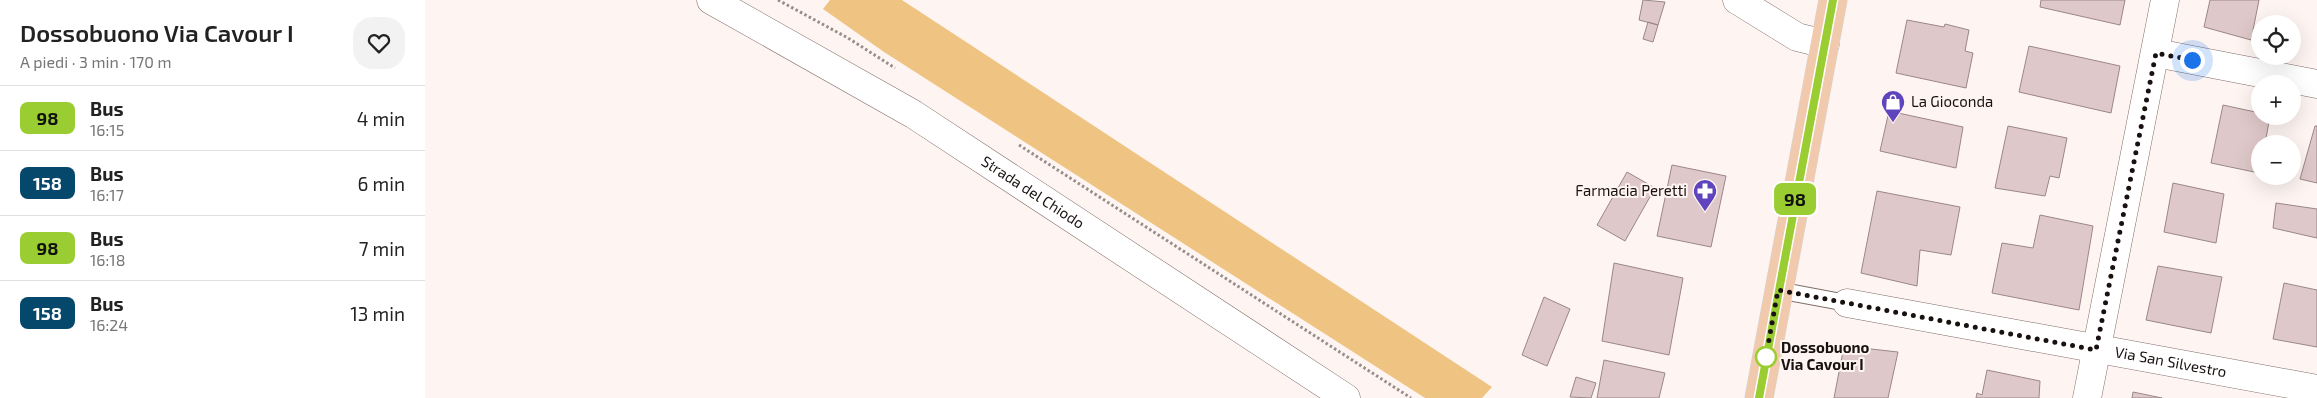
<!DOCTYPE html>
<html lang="it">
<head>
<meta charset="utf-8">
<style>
	body { margin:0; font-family:"Exo 2",sans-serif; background:#f2f2f2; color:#222; height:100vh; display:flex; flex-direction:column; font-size:19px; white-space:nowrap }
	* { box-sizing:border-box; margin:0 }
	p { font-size:16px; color:#767676 }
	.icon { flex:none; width:28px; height:28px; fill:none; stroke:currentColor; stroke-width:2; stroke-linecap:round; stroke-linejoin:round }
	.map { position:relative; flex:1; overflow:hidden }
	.details { display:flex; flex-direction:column; background:#fff; width:425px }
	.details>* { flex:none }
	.badge { padding:0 10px; border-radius:8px; font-size:18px; line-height:32px }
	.buttons { position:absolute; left:1826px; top:15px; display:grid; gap:10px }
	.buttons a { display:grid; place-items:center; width:50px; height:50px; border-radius:50%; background:#fff; box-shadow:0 5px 20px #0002; font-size:25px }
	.you { position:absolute; width:25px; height:25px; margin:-12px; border:4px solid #fff; border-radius:50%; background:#1a73e8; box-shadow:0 0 0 8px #1a73e833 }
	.map>.badge { position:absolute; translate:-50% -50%; box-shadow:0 0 0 2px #fff }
	.round { display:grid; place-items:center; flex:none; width:52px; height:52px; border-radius:20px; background:#f2f2f2 }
	.headline { display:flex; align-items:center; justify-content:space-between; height:85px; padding:0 20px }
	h1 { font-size:24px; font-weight:600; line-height:38px }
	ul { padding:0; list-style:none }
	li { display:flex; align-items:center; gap:15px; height:65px; padding:0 20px; border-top:1px solid #e0e0e0 }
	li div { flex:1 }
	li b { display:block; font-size:19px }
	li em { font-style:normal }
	li .badge { min-width:55px; font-weight:700; text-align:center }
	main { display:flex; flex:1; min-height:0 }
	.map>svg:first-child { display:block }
	.green { fill:#efc483 }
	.building { fill:#dfc8ca; stroke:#9b8687 }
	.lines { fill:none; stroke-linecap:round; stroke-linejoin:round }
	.service-casing { stroke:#806d68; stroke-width:18 }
	.minor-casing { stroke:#806d68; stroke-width:29 }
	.primary-casing { stroke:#d6d4d4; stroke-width:29 }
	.path { stroke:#968e8b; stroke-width:3; stroke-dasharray:2.5 2.5; stroke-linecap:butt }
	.service { stroke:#fff; stroke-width:16 }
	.minor { stroke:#fff; stroke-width:28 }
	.primary { stroke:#f1caae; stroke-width:28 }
	.line-casing { stroke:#fff; stroke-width:11 }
	.line { stroke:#9acd32; stroke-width:8 }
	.walk { stroke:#19110f; stroke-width:5; stroke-dasharray:0 9 }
	.stop-dot { fill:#fff; stroke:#9acd32; stroke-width:2.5 }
	.labels { text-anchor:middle; stroke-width:4; stroke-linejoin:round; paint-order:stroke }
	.poi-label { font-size:15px; fill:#19110f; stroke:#fef5f2; text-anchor:start }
	.street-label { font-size:15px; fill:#19110f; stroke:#fef5f2 }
	.stop-label { font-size:15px; font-weight:bold; fill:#19110f; stroke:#fef5f2; text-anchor:start }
</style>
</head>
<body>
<main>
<section class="details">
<div class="headline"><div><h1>Dossobuono Via Cavour I</h1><p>A piedi · 3 min · 170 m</p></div><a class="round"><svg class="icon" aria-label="heart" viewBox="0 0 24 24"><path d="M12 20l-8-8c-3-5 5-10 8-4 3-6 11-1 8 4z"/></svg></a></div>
<ul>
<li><span class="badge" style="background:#9acd32;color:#111">98</span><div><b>Bus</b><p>16:15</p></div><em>4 min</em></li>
<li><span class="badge" style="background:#06486b;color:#fff">158</span><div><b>Bus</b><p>16:17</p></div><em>6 min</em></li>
<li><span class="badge" style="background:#9acd32;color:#111">98</span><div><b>Bus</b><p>16:18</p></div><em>7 min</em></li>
<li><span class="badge" style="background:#06486b;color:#fff">158</span><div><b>Bus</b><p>16:24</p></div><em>13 min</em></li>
</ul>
</section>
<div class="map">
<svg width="1892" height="398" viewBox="0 0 1892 398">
	<rect width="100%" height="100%" fill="#fef5f2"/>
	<path class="green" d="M405,0H477L1067,387L1057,398H1000L459,52L398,9Z"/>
	<path class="building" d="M1218,0L1240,2L1233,25L1214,20Z
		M1616,0H1700L1695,25L1615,7Z
		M1785,0H1834L1826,40L1779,27Z
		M1482,20L1519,27L1520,24L1544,30L1540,51L1548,53L1541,88L1471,73Z
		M1223,22L1233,25L1228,42L1218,39Z
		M1604,46L1695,66L1686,113L1594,92Z
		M1798,105L1835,113V116H1845L1840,144H1835L1834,173L1786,163Z
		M1464,111L1538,127L1531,168L1455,151Z
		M1583,126L1642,138L1634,178L1625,176L1620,196L1570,188Z
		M1890,126H1892V183L1875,179Z
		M1247,165L1301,176L1286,247L1232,236Z
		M1202,172L1230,188L1200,241L1172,225Z
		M1748,183L1799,194L1791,243L1739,232Z
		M1452,191L1535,207L1526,255L1495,250L1492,286L1436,273Z
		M1851,203L1892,209V238L1848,228Z
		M1615,215L1668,226L1654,310L1567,293L1577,243L1608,248Z
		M1189,263L1258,278L1244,355L1177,341Z
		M1733,266L1797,277L1786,333L1721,320Z
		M1859,283L1892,290V347L1848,339Z
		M1119,297L1145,309L1122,366L1097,355Z
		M1419,346L1473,352L1463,398H1409Z
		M1179,360L1240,373L1234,398H1172Z
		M1562,370L1615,381L1614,398H1551L1552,393L1557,395Z
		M1151,377L1171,383L1166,398L1145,397Z
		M1708,392L1737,398H1707Z"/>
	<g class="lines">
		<g class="service-casing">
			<path id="service" d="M1353,290L1422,303"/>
		</g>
		<g class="minor-casing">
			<g id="minor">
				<path id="s1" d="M286,0L488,114L921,398"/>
				<path d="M1312,0L1372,37L1400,44"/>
				<path d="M1731,53L1892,84"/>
				<path id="s2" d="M1422,303L1892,389"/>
				<path d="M1662,398L1740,0"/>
			</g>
		</g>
		<g class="primary-casing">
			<path id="primary" d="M1334,398L1408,0"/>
		</g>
		<path class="path" d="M353,0L423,38L470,68
			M594,145L986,398"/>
		<use href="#service" class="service"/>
		<use href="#minor" class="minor"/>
		<use href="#primary" class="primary"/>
	</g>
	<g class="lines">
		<g class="line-casing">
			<path id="line" d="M1334,398L1408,0"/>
		</g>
		<use href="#line" class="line"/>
		<path class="walk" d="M1341,357L1340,362L1353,290L1671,350L1731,53L1767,60"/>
	</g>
	<defs>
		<g id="shop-pin" transform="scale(1.25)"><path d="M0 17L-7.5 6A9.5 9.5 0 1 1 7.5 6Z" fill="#6044bd" stroke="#fef5f2"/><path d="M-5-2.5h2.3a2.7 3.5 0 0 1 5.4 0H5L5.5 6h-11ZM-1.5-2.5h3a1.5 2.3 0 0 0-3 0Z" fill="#fff"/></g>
		<g id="pharmacy-pin" transform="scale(1.25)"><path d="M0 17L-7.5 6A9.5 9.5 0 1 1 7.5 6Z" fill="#6044bd" stroke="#fef5f2"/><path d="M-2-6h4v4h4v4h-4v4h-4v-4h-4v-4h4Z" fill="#fff"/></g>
	</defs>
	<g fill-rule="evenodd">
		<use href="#shop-pin" x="1468" y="102"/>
		<use href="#pharmacy-pin" x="1280" y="191"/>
	</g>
	<circle class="stop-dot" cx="1341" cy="357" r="10"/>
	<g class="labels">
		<g class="poi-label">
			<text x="1486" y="107">La Gioconda</text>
			<text x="1262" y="196" text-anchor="end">Farmacia Peretti</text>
		</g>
		<g class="street-label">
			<text dy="5" stroke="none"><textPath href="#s1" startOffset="375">Strada del Chiodo</textPath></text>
			<text dy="5" stroke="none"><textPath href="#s2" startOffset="329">Via San Silvestro</textPath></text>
		</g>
		<g class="stop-label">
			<text x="1356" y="353">Dossobuono<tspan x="1356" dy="17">Via Cavour I</tspan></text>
		</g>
	</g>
</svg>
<div class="buttons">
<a><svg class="icon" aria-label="locate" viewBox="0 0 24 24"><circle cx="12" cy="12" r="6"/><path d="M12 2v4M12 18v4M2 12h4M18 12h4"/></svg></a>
<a>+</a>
<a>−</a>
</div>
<div class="you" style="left:1767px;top:60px"></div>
<b class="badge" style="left:1370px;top:199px;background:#9acd32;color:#111">98</b>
</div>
</main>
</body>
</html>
